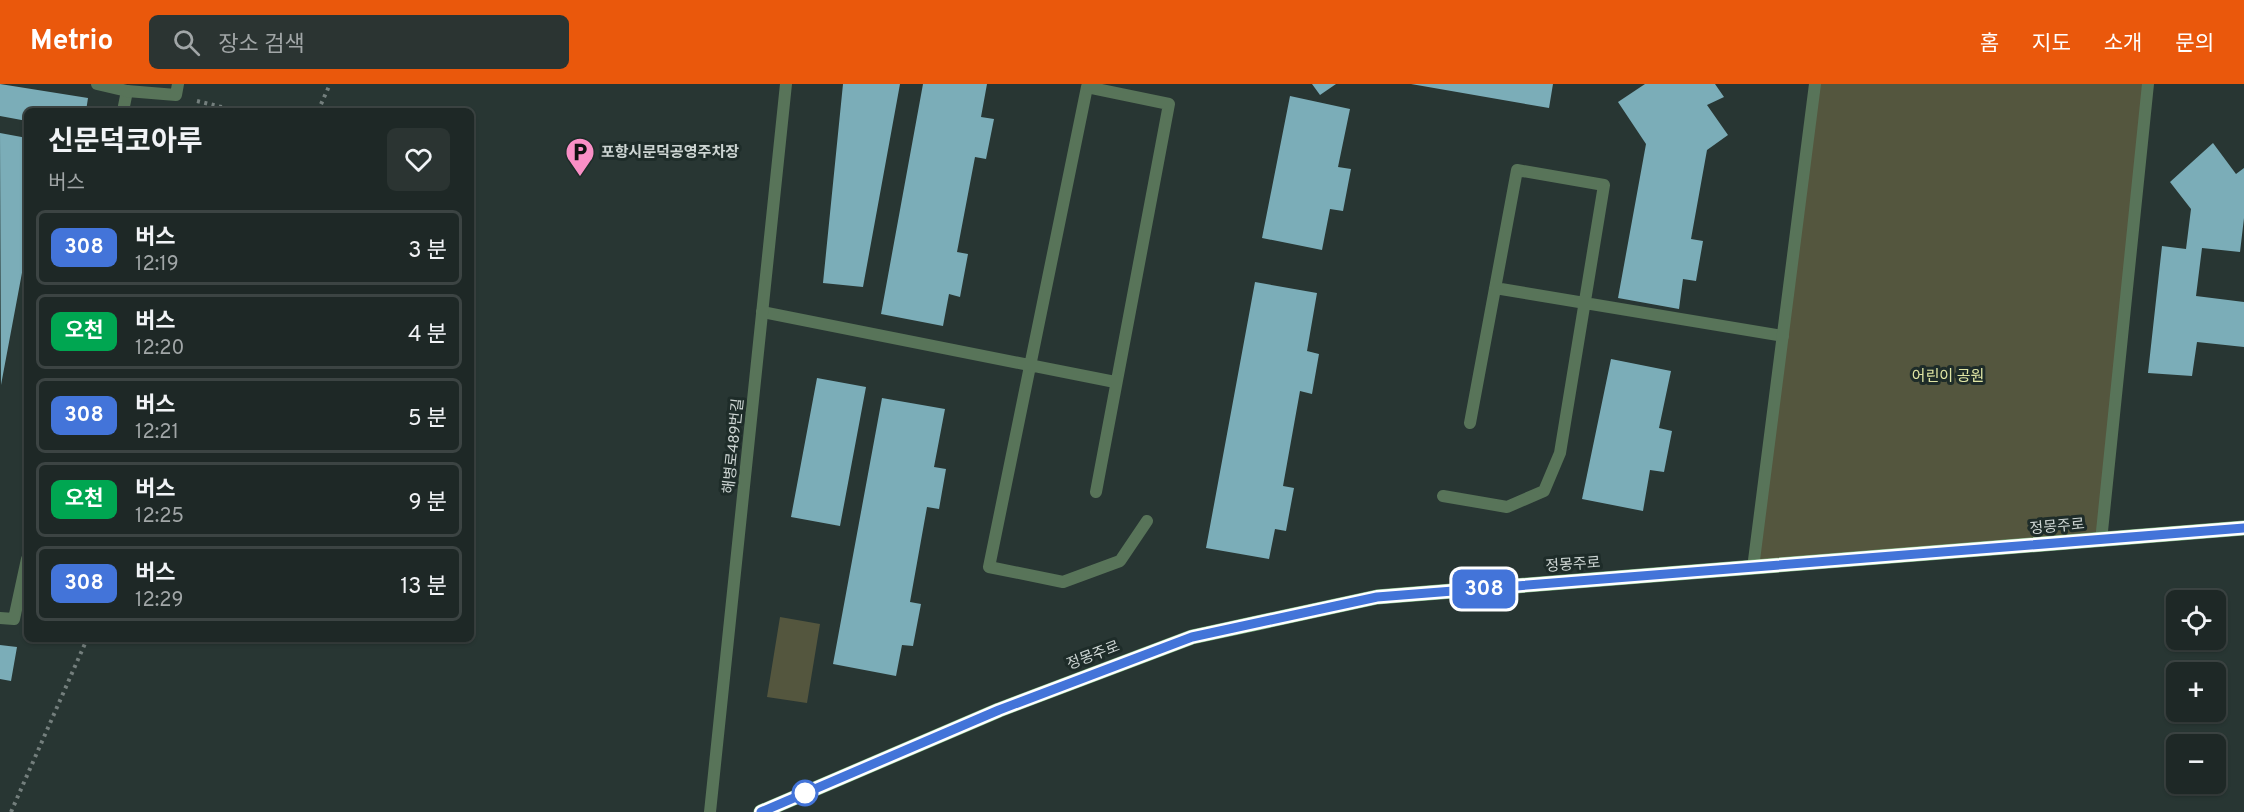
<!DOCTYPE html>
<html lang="ko">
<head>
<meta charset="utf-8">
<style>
	body { margin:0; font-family:Overpass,"Noto Sans KR",sans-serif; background:#2b3432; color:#f1f3f6; height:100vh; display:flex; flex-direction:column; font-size:22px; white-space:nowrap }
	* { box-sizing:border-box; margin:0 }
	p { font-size:20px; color:#a1a6a7 }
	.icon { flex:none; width:33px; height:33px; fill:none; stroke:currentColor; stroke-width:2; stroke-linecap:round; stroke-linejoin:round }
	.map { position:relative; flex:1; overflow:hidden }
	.details { position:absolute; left:24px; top:24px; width:450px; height:534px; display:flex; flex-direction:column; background:#1e2826; border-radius:9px; box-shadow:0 2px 4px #0004,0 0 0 2px #3c4443 }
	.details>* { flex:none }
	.badge { padding:0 12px; border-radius:9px; font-size:21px; line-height:39px }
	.tools { position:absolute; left:2166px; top:506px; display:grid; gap:12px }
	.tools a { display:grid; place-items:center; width:60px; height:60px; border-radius:9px; background:#1e2826; box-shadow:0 2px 4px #0004,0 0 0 2px #3c4443; font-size:30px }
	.map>.badge { position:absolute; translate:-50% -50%; box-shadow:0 0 0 3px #fff }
	.round { display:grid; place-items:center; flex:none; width:63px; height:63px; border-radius:9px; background:#2b3432 }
	.head { display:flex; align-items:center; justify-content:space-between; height:102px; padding:0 24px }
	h1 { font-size:28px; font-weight:700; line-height:45px }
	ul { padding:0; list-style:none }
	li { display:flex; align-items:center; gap:18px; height:75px; margin:0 12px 9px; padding:0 12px; border:3px solid #3c4443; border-radius:9px }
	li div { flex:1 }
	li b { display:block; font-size:22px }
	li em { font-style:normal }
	li .badge { min-width:66px; font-weight:700; text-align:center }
	header { display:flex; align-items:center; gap:36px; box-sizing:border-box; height:84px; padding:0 30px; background:#ea580c; color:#fff }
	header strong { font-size:28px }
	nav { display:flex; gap:33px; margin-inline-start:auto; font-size:21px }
	.search { width:420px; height:54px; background:#2b3432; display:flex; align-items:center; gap:15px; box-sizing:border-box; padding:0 21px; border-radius:9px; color:#a1a6a7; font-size:22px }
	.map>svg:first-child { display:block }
	.green { fill:#54563e }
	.building { fill:#7badb8 }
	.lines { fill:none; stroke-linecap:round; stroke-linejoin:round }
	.path { stroke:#747f7d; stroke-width:4; stroke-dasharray:3 4.5; stroke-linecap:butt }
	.service { stroke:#587459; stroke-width:12 }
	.minor { stroke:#587459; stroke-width:12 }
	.primary { stroke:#7ab37d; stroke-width:15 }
	.line-casing { stroke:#fff; stroke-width:14 }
	.line { stroke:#4374d9; stroke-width:9 }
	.stop-dot { fill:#fff; stroke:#4374d9; stroke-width:3 }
	.labels { text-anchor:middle; stroke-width:6; stroke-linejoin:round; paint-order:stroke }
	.poi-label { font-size:15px; font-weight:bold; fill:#cdd5d3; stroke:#1e2c29; text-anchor:start }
	.park-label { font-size:15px; fill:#e0e6a4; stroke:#1e2c29 }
	.street-label { font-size:15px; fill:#cdd5d3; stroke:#1e2c29 }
</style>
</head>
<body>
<header>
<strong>Metrio</strong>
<div class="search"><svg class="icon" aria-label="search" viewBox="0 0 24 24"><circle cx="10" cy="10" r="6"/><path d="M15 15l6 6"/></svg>장소 검색</div>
<nav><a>홈</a><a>지도</a><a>소개</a><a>문의</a></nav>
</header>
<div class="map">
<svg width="2244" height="728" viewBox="0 0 2244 728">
	<rect width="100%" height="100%" fill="#283633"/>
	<path class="green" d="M1815,0H2148L2101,457L1753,484Z
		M780,533L820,540L807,619L767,613Z"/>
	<path class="building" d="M0,0L88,14L86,27H27V37L0,32Z
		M843,0H900L863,203L823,199Z
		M923,0H987L981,33L994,35L986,75L975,73L957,168L968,170L960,213L949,210L943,242L881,230Z
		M1312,0H1336L1320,11Z
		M1411,0H1553L1549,24Z
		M1645,0H1715L1724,13L1707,21L1728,51L1707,66L1691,155L1703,157L1696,197L1683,195L1679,225L1618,214L1646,60L1618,18Z
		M1290,12L1350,25L1338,83L1351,85L1343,127L1330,125L1322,166L1262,154Z
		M0,49L27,54V162L1,301Z
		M2213,59L2236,90L2244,84V134L2240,168L2202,164L2196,212L2244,218V263L2197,258L2192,292L2148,289L2162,162L2186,165L2191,125L2170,98Z
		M1255,198L1317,209L1307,267L1319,270L1312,310L1300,307L1283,402L1294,404L1286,447L1275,445L1269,475L1206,464Z
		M1611,275L1671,287L1659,344L1672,347L1664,388L1650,386L1643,427L1582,415Z
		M817,294L866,303L840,442L791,433Z
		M882,314L945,325L934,383L946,385L939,425L927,423L910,518L921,520L913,562L902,561L896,592L833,580Z
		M0,561L17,563L11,597L0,595Z"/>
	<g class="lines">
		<path class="path" d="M197,17L238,27
			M318,27L330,0
			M11,728L87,555"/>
		<path class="service" d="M123,27L127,7
			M1495,204L1783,252
			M762,228L1115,298
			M1096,408L1169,20L1087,3L989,483L1063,498L1120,477L1147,437
			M1443,412L1507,423L1544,407L1560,369L1604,101L1517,86L1470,339
			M0,534L14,535L27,475"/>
		<path class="minor" d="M97,0L127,7L176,11L178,0
			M2101,457L2148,0
			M1753,484L1815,0
			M710,728L786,0"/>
		<path class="primary" d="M761,728L999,626L1192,553L1377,513L2244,444"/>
	</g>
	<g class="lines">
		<g class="line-casing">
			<path id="line" d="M761,728L999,626L1192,553L1377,513L2244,444"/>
		</g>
		<use href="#line" class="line"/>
	</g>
	<defs>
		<g id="parking-pin" transform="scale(1.5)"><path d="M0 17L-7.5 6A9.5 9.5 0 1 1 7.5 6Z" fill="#fa8fc6" stroke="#1e2c29"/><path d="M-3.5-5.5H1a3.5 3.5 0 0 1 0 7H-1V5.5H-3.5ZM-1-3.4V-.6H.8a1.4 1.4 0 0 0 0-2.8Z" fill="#111"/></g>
	</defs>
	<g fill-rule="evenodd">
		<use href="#parking-pin" x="580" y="68"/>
	</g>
	<circle class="stop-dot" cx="805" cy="709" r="12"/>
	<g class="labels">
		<g class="poi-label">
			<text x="601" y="73">포항시문덕공영주차장</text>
		</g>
		<g class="park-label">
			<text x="1948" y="297">어린이 공원</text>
		</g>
		<g class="street-label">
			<text transform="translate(733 362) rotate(-84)" y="5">해병로489번길</text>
			<text transform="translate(2057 442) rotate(-5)" y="5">정몽주로</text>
			<text transform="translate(1573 480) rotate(-4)" y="5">정몽주로</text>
			<text transform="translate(1093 571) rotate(-21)" y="5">정몽주로</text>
		</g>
	</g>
</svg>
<div class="tools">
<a><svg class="icon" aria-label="locate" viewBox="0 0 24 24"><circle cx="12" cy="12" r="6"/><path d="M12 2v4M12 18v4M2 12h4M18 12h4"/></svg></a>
<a>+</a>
<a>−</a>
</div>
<b class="badge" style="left:1484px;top:505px;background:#4374d9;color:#fff">308</b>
<section class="details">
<div class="head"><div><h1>신문덕코아루</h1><p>버스</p></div><a class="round"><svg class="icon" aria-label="heart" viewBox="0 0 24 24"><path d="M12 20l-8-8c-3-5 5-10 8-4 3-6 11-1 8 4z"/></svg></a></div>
<ul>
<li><span class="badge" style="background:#4374d9;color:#fff">308</span><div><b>버스</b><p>12:19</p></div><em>3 분</em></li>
<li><span class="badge" style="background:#00a651;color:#fff">오천</span><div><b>버스</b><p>12:20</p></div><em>4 분</em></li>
<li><span class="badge" style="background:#4374d9;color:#fff">308</span><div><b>버스</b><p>12:21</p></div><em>5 분</em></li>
<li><span class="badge" style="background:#00a651;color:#fff">오천</span><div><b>버스</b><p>12:25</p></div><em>9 분</em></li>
<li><span class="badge" style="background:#4374d9;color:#fff">308</span><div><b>버스</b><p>12:29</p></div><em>13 분</em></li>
</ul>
</section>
</div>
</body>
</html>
